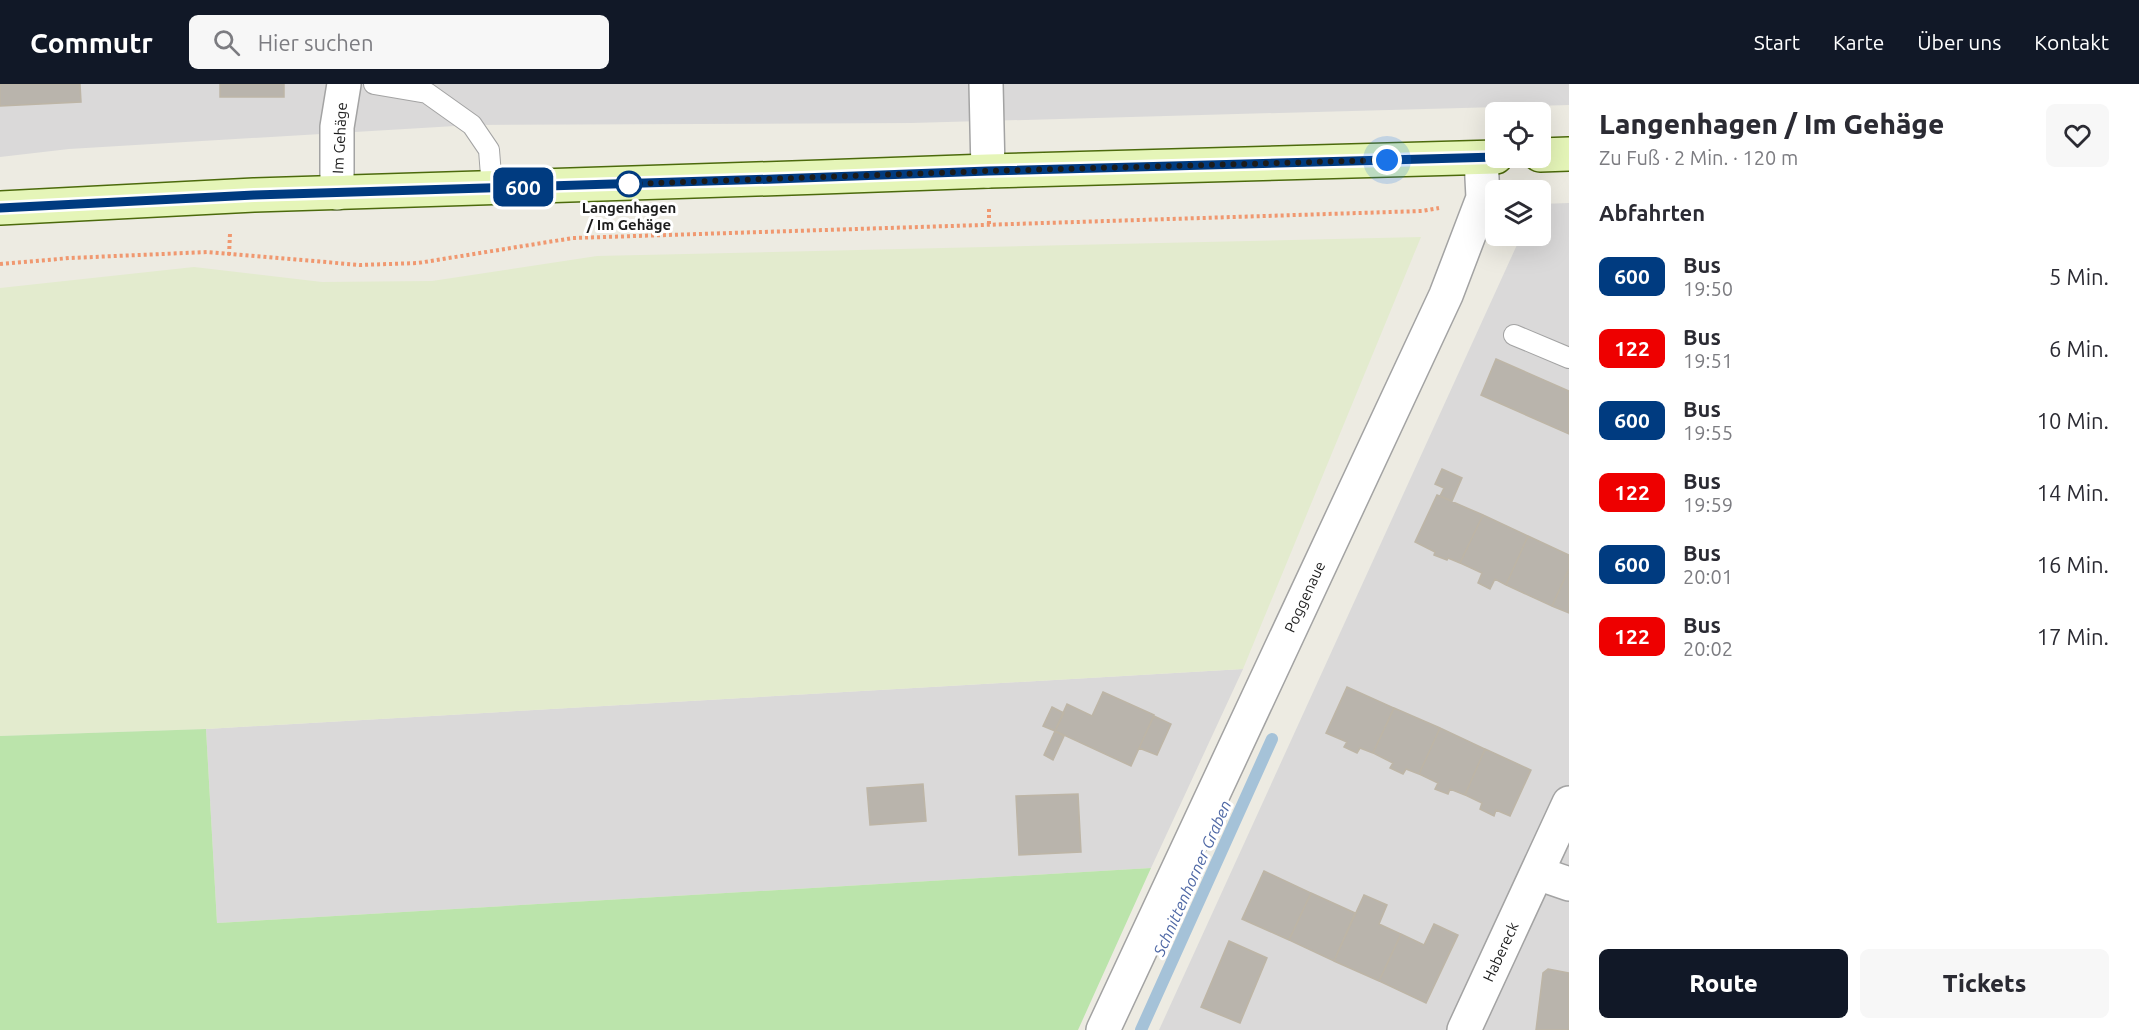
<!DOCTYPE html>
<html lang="de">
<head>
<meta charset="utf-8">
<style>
	body { margin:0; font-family:Ubuntu,sans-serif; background:#f7f7f7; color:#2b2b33; height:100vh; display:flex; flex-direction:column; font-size:22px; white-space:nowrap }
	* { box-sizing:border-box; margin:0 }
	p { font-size:20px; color:#7c7c81 }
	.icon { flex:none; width:33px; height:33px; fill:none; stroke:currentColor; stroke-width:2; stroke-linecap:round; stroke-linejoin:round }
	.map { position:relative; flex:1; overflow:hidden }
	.sheet { display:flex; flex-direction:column; background:#fff; width:570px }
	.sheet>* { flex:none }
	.badge { padding:0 12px; border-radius:9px; font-size:21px; line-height:39px }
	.tools { position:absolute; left:1485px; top:18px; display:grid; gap:12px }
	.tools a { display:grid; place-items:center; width:66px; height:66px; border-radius:9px; background:#fff; box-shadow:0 6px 24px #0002; font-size:30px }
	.you { position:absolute; width:30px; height:30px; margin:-15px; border:4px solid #fff; border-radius:50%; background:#1a73e8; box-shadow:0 0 0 9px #1a73e833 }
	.map>.badge { position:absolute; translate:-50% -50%; box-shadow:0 0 0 3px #fff }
	h2 { padding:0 30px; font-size:22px; line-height:54px }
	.round { display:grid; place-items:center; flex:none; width:63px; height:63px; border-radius:9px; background:#f7f7f7 }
	.summary { display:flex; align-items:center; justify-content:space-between; height:102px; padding:0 30px }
	h1 { font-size:28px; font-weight:800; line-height:45px }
	.cta { display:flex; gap:12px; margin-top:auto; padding:12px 30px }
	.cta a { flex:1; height:69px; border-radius:9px; background:#111827; color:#fff; font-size:24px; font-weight:800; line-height:69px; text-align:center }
	.cta a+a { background:#f7f7f7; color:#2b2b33 }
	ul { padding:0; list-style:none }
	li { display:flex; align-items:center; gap:18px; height:72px; padding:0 30px }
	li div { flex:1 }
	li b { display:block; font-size:22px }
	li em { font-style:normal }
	li .badge { min-width:66px; font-weight:700; text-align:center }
	header { display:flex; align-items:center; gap:36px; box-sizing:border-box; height:84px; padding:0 30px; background:#111827; color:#fff }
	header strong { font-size:28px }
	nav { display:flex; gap:33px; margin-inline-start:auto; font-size:21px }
	.search { width:420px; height:54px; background:#f7f7f7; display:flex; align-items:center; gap:15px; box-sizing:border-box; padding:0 21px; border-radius:9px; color:#7c7c81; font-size:22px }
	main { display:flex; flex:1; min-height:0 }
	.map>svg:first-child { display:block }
	.residential { fill:#dad9d9 }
	.farmland { fill:#e3ebce }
	.grass { fill:#bbe4ab }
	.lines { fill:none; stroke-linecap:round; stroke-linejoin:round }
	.stream { stroke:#a5c2d8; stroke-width:12 }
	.building { fill:#b9b4ac; stroke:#bdb5a6; stroke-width:1.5 }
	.lane-casing { stroke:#a3a3a3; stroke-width:22 }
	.street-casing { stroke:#a3a3a3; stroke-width:36 }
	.secondary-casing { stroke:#4c6a0c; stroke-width:36 }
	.path { stroke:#f09870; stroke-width:4; stroke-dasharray:3 3; stroke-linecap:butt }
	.lane { stroke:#fff; stroke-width:20 }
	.street { stroke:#fff; stroke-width:33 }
	.secondary { stroke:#e5f5b8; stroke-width:33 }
	.line-casing { stroke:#fff; stroke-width:14 }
	.line { stroke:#003b80; stroke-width:9 }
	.walk { stroke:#1c1c1c; stroke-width:6; stroke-dasharray:0 10.8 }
	.stop-dot { fill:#fff; stroke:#003b80; stroke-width:3 }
	.labels { text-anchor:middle; stroke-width:6; stroke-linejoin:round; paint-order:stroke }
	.street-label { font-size:15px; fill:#1c1c1c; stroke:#fff }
	.stop-label { font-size:15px; font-weight:bold; fill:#1c1c1c; stroke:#fff }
	.water-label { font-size:16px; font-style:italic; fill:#4f68a5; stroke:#fff }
</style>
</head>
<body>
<header>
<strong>Commutr</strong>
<div class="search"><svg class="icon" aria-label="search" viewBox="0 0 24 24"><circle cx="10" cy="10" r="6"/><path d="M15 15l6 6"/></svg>Hier suchen</div>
<nav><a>Start</a><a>Karte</a><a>Über uns</a><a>Kontakt</a></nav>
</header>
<main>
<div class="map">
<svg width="1569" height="946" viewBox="0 0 1569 946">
	<rect width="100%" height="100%" fill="#edebe2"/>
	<path class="residential" d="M0,0H1569V21L911,39L472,41L69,65L0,73Z
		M1569,119V946H1159L1521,152H1540L1541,120Z
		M1243,585L1151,784L217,839L206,645Z"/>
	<path class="farmland" d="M1421,153L1243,585L206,645L0,652V204L194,183L322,198L432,197L597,172Z"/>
	<path class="grass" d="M206,645L217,839L1151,784L1078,946H0V652Z"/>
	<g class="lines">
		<path class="stream" d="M1141,946L1272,655"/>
	</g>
	<path class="building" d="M0,0H80L81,18L0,22Z
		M220,0H284V13H220Z
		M1496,275L1569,307V350L1481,311Z
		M1442,385L1462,394L1452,417L1440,412L1444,404L1435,400Z
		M1437,411L1483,431L1460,479L1448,474L1447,476L1434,471L1435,468L1415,458Z
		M1483,431L1528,452L1506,501L1495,495L1490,505L1478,499L1482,489L1460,479Z
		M1528,452L1569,471V485L1552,522L1506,501Z
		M1569,485V529L1552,522Z
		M1347,603L1394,624L1373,669L1360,664L1357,669L1344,663L1347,658L1326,649Z
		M1103,608L1154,631L1131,682L1055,647L1067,620L1092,632Z
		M1052,623L1064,629L1055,647L1043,642Z
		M1394,624L1440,644L1419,690L1406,685L1403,690L1390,684L1393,679L1373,669Z
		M1154,632L1171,640L1157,671L1139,664Z
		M1440,644L1485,665L1465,711L1450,705L1448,710L1435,705L1438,699L1419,690Z
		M1055,647L1064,652L1053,676L1044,671Z
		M1485,665L1531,686L1510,732L1496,726L1494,732L1480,725L1482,719L1465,711Z
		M923,700L926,737L870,741L867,704Z
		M1078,710L1081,768L1019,771L1016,712Z
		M1264,787L1311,809L1289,856L1242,835Z
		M1311,809L1355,829L1334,877L1289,856Z
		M1364,811L1387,821L1379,840L1401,850L1379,897L1334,877Z
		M1434,840L1458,851L1426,919L1379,897L1401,850L1424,861Z
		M1229,857L1267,874L1240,939L1201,923Z
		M1548,885L1569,889V946H1536L1543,889Z"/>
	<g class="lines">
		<g class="lane-casing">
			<path id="lane" d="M374,0L427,9L472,41L489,66L492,104
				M1514,251L1569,274"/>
		</g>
		<g class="street-casing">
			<path id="street" d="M986,0L988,87
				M337,109V43L344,0
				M1537,789L1569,800
				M1103,946L1446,211L1483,114L1481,74
				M1464,946L1569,719"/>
		</g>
		<g class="secondary-casing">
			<path id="secondary" d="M1540,71L1569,70
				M0,124L254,111L822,93L988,87L1496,73"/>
		</g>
		<path class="path" d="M989,125V142
			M229,171L230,150
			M0,180L70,174L208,168L360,181L418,179L573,154L1422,127L1439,124"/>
		<use href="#lane" class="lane"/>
		<use href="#street" class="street"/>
		<use href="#secondary" class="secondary"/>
	</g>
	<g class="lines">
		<g class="line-casing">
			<path id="line" d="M0,124L254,111L775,95L988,87L1496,73"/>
		</g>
		<use href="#line" class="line"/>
		<path class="walk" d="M629,100L988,87L1387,76"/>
	</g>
	<circle class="stop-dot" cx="629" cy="100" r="12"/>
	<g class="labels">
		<g class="street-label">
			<text transform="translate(340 54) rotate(-87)" y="5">Im Gehäge</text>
			<text transform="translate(1305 513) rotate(-65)" y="5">Poggenaue</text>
			<text transform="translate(1501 868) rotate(-65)" y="5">Habereck</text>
		</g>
		<g class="stop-label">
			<text x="629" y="129">Langenhagen<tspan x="629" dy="17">/ Im Gehäge</tspan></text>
		</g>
		<g class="water-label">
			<text transform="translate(1192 794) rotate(-66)" y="6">Schnittenhorner Graben</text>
		</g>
	</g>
</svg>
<div class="tools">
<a><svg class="icon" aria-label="locate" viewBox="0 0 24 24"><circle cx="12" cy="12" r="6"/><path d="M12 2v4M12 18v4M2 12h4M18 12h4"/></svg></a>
<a><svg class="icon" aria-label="layers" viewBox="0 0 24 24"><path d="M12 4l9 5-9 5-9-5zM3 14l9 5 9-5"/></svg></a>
</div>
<div class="you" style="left:1387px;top:76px"></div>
<b class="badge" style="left:523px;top:103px;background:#003b80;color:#fff">600</b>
</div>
<section class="sheet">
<div class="summary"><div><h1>Langenhagen / Im Gehäge</h1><p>Zu Fuß · 2 Min. · 120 m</p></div><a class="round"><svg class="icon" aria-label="heart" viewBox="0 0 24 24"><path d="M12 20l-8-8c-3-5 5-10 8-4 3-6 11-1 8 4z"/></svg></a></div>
<h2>Abfahrten</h2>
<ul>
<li><span class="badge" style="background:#003b80;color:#fff">600</span><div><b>Bus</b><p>19:50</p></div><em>5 Min.</em></li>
<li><span class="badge" style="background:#e00;color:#fff">122</span><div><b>Bus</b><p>19:51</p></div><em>6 Min.</em></li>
<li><span class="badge" style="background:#003b80;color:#fff">600</span><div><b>Bus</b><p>19:55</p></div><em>10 Min.</em></li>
<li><span class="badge" style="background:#e00;color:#fff">122</span><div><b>Bus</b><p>19:59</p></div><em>14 Min.</em></li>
<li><span class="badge" style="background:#003b80;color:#fff">600</span><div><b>Bus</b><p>20:01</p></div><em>16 Min.</em></li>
<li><span class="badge" style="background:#e00;color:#fff">122</span><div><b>Bus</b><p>20:02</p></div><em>17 Min.</em></li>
</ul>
<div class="cta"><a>Route</a><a>Tickets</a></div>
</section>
</main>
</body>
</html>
